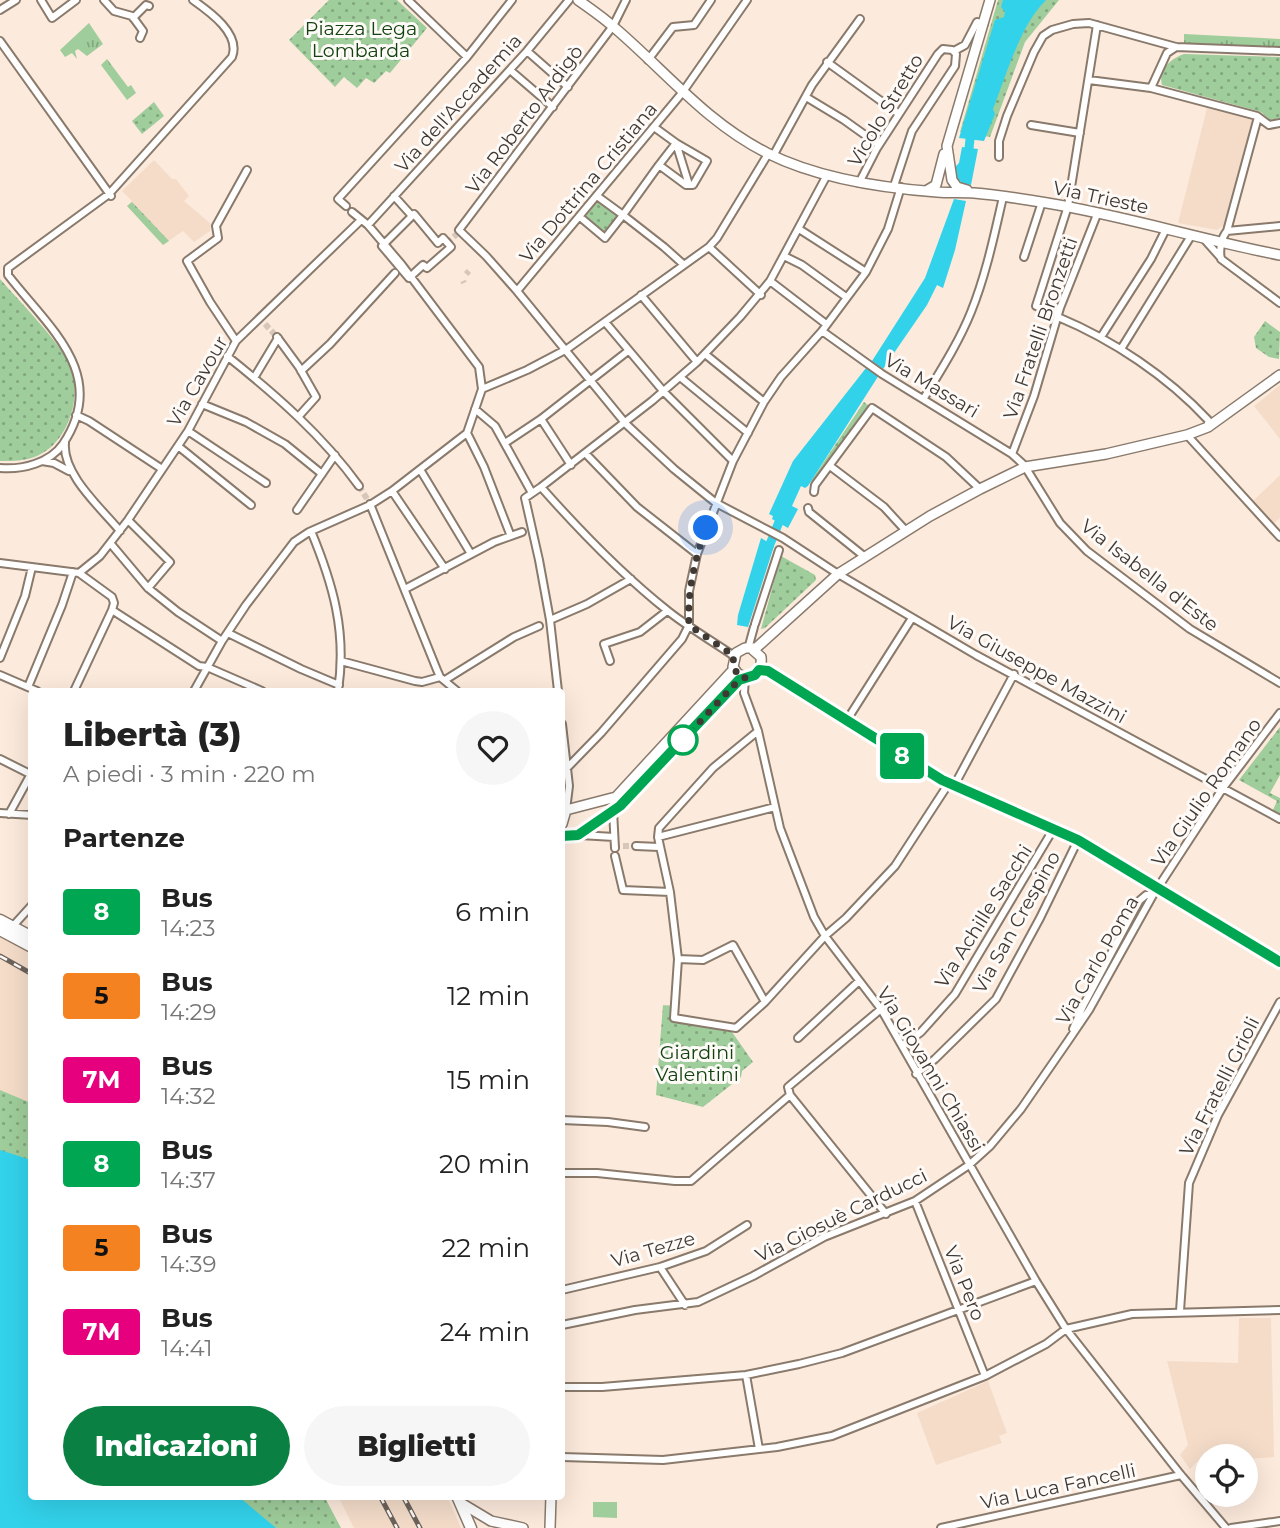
<!DOCTYPE html>
<html lang="it">
<head>
<meta charset="utf-8">
<style>
	body { margin:0; font-family:Montserrat,sans-serif; background:#f6f6f6; color:#222; height:100vh; display:flex; flex-direction:column; font-size:26px; white-space:nowrap }
	* { box-sizing:border-box; margin:0 }
	p { font-size:23px; color:#767676 }
	.icon { flex:none; width:38px; height:38px; fill:none; stroke:currentColor; stroke-width:2; stroke-linecap:round; stroke-linejoin:round }
	.map { position:relative; flex:1; overflow:hidden }
	.sheet { position:absolute; left:28px; top:688px; width:537px; height:812px; display:flex; flex-direction:column; background:#fff; border-radius:7px; box-shadow:0 7px 28px #0002 }
	.sheet>* { flex:none }
	.badge { padding:0 14px; border-radius:5px; font-size:24px; line-height:46px }
	.tools { position:absolute; left:1195px; top:1444px; display:grid; gap:14px }
	.tools a { display:grid; place-items:center; width:63px; height:63px; border-radius:50%; background:#fff; box-shadow:0 7px 28px #0002; font-size:35px }
	.you { position:absolute; width:35px; height:35px; margin:-18px; border:5px solid #fff; border-radius:50%; background:#1a73e8; box-shadow:0 0 0 10px #1a73e833 }
	.map>.badge { position:absolute; translate:-50% -50%; box-shadow:0 0 0 4px #fff }
	h2 { padding:0 35px; font-size:26px; line-height:63px }
	.round { display:grid; place-items:center; flex:none; width:74px; height:74px; border-radius:37px; background:#f6f6f6 }
	.headline { display:flex; align-items:center; justify-content:space-between; height:119px; padding:0 35px }
	h1 { font-size:33px; font-weight:800; line-height:52px }
	.primary-button { display:flex; gap:14px; margin-top:auto; padding:14px 35px }
	.primary-button a { flex:1; height:80px; border-radius:42px; background:#0b8043; color:#fff; font-size:28px; font-weight:800; line-height:80px; text-align:center }
	.primary-button a+a { background:#f6f6f6; color:#222 }
	ul { padding:0; list-style:none }
	li { display:flex; align-items:center; gap:21px; height:84px; padding:0 35px }
	li div { flex:1 }
	li b { display:block; font-size:26px }
	li em { font-style:normal }
	li .badge { min-width:77px; font-weight:700; text-align:center }
	.map>svg:first-child { display:block }
	.built { fill:#f4dcc9 }
	.grass { fill:url(#grass-tufts) }
	.park { fill:url(#park-dots) }
	.pitch { fill:#9fcd9b }
	.water { fill:#32d2eb }
	.lines { fill:none; stroke-linecap:round; stroke-linejoin:round }
	.canal { stroke:#32d2eb; stroke-width:9 }
	.street-tunnel { stroke:#d6c7ba; stroke-width:6; stroke-dasharray:6 3; stroke-linecap:butt }
	.street-casing { stroke:#897a6c; stroke-width:10 }
	.secondary-casing { stroke:#897a6c; stroke-width:12 }
	.primary-casing { stroke:#897a6c; stroke-width:13 }
	.street { stroke:#fff; stroke-width:6 }
	.secondary { stroke:#fff; stroke-width:9 }
	.primary { stroke:#fff; stroke-width:10 }
	.rail-casing { stroke:#6c635b; stroke-width:5 }
	.rail { stroke:#fefaf7; stroke-width:2.5; stroke-dasharray:8; stroke-linecap:butt }
	.line-casing { stroke:#fff; stroke-width:16 }
	.line { stroke:#00a651; stroke-width:10 }
	.walk { stroke:#403933; stroke-width:7; stroke-dasharray:0 12.6 }
	.stop-dot { fill:#fff; stroke:#00a651; stroke-width:3.5 }
	.labels { text-anchor:middle; stroke-width:6; stroke-linejoin:round; paint-order:stroke }
	.park-label { font-size:19px; fill:#11420f; stroke:#fefaf7 }
	.street-label { font-size:19px; fill:#403933; stroke:#fefaf7 }
</style>
</head>
<body>
<div class="map">
<svg width="1280" height="1528" viewBox="0 0 1280 1528">
	<defs>
		<pattern id="grass-tufts" width="24" height="20" patternUnits="userSpaceOnUse" patternTransform="scale(1.75)"><rect width="24" height="20" fill="#9fcd9b"/><path d="M3 7l-1-3M5 7V3M7 7l1-3M15 17l-1-3M17 17v-4M19 17l1-3" fill="none" stroke="#83a77f"/></pattern>
		<pattern id="park-dots" width="8" height="8" patternUnits="userSpaceOnUse" patternTransform="scale(1.75)"><rect width="8" height="8" fill="#9fcd9b"/><path d="M2 2h.1M6 6h.1" fill="none" stroke="#83a77f" stroke-width="1.8" stroke-linecap="round"/></pattern>
	</defs>
	<rect width="100%" height="100%" fill="#fceadc"/>
	<path class="built" d="M1207,108L1254,119L1224,225L1217,230L1178,223Z
		M154,160L172,179H176L189,196L184,201L211,224L210,231L194,242L183,231L163,245L127,206L132,201L122,191Z
		M1280,385V439L1254,406Z
		M1280,475V518L1273,524L1253,501Z
		M0,936L31,953V1103L0,1090Z
		M1239,1318H1271L1274,1457L1246,1459V1456H1208L1207,1459H1200L1190,1469L1180,1455L1188,1445L1167,1361L1238,1363Z
		M988,1381L1007,1433L999,1436L1002,1443L936,1465L917,1413Z
		M338,1496H447L461,1528H354Z"/>
	<path class="grass" d="M89,23L103,44L87,56L78,49L75,51L77,59L72,53L65,57L60,50Z
		M1184,34L1280,39V47L1184,43Z
		M107,59L128,87L131,85L136,93L127,100L101,65Z"/>
	<path class="park" d="M329,0H397L427,28L390,73L386,71L374,83L366,78L357,88L344,77L335,87L289,40Z
		M998,0H1059L1025,42L990,137L960,132Z
		M1184,54L1280,57V118L1270,120L1261,112L1162,85C1158,70 1170,59 1184,54Z
		M154,102L164,116L142,134L132,121Z
		M598,200L618,217L605,234L585,217Z
		M132,202L169,241L163,245L127,206Z
		M0,279C18,300 63,345 71,368C82,398 68,443 37,456C25,461 13,461 0,461Z
		M1265,321L1280,332L1279,359L1269,357L1256,348L1254,337Z
		M864,402L869,406L815,484L811,481Z
		M781,556L815,575L816,580L765,628L761,629Z
		M1280,727V775L1270,793L1280,798V814L1273,810L1277,801L1239,780Z
		M663,1005L672,1006L671,1021L732,1032L753,1062L742,1071L741,1077L703,1107L656,1095Z
		M0,1090L31,1103L32,1496H324L341,1528H0Z"/>
	<path class="pitch" d="M593,1502H617V1518L593,1517Z"/>
	<path class="water" d="M1003,0H1046C1020,25 1006,76 993,109L995,114L984,141L959,138L995,20L1004,17L1005,12L1001,7Z
		M962,147L978,149L971,185L963,184L956,177V166L959,163Z
		M954,199L966,201L955,250L943,288L937,285L927,305L883,369L872,361L925,278Z
		M866,368L879,375L808,486L805,488L801,486L792,506L798,509L788,528L772,519L773,516L769,514L793,461Z
		M761,538L774,546L748,627L737,625L738,615Z
		M0,1150L31,1160L32,1496H238L276,1528H0Z"/>
	<g class="lines">
		<path class="canal" d="M968,158L970,139
			M766,554L783,512"/>
		<path class="street-tunnel" d="M447,243L459,232
			M466,274L469,271
			M463,281L464,283
			M265,324L277,337
			M359,486L369,502
			M623,846H636"/>
		<g class="street-casing">
			<path id="street" d="M41,0L52,18L76,0
				M104,0L114,11L132,16L143,31L140,38
				M408,0L467,57
				M626,0L613,26L459,230L486,256L517,291L626,424L674,469L716,503L783,538L838,574L976,655L1280,819
				M0,10L16,0
				M133,18L146,5L149,6
				M0,41L111,196
				M527,51L568,87
				M954,51L965,45L977,22L984,24
				M648,60L673,27L694,25L711,0
				M827,62L899,114
				M510,70L553,107
				M1089,80L1151,88L1257,116L1269,125L1280,123
				M1151,88L1167,53L1176,47
				M806,97L844,120L879,145
				M1031,125L1080,133
				M654,127L676,143L689,185
				M676,143L707,161L693,185H686L659,165Z
				M773,156L812,85L860,19
				M999,157V141L1007,116L1034,52L1043,36L1052,30L1073,24L1089,23L1176,47L1280,51
				M659,165L623,215L664,247L683,264
				M859,183L877,148L938,54L943,49L952,50L956,54L955,66L912,131L894,186
				M394,196L412,216
				M346,206L338,199L467,57L512,0
				M414,214L438,243L443,238L451,247L427,268L423,265L409,278L382,246Z
				M580,217L605,238L623,215L597,196
				M368,225L527,51L569,0
				M1280,226L1227,231C1221,238 1219,251 1221,259L1280,303
				M799,229L866,272
				M1227,231L1258,117
				M1204,239L1221,258
				M709,247L761,295
				M784,256L802,265L846,297
				M1024,257L1042,202
				M770,281L826,324
				M517,291L682,93L747,0
				M641,295L697,362
				M1058,314L1036,306L1068,206L1097,25
				M1058,317C1113,340 1167,376 1208,420V427
				M605,322L664,392L733,461
				M822,331L882,374L1012,454L1024,465L1060,523L1087,551L1190,629L1280,683
				M277,337L299,367L316,397L299,416
				M1101,337L1151,259L1166,229
				M236,341L210,302L187,261L218,238L216,226L247,170
				M1121,349L1191,236
				M705,354L764,402
				M227,356C276,395 322,435 359,486
				M301,371L330,344L395,273
				M680,377L748,433
				M254,378L278,338
				M482,389L527,370L567,349L709,247L717,238L768,154
				M924,398C941,370 959,342 971,312C986,275 994,236 1003,197
				M202,404L246,422L285,444L322,474
				M475,409L495,426L532,493
				M76,415L89,421L162,469
				M541,419L571,465
				M188,431L266,483
				M467,433L484,467L510,534
				M1187,435L1280,537
				M65,443C62,474 101,508 120,531
				M505,443L541,419L628,351
				M178,446L251,505
				M586,454L637,507L697,554
				M1012,454L1034,396L1060,308L1098,212
				M42,461L54,463L69,471
				M830,466L884,507L906,531
				M0,468C22,470 50,463 63,444C110,374 48,327 8,275V268L109,194L232,57C241,34 210,12 193,0
				M421,471L471,554
				M541,487L652,401L697,362L740,317L770,281L827,175
				M392,491L445,569
				M814,492L815,485L872,408L946,457L980,489
				M370,504L437,670L440,677L457,691
				M808,508L809,512L865,557
				M297,510L335,455
				M311,531C333,584 347,632 338,691
				M111,544L148,588L170,562L128,520
				M0,563L79,573L112,597L114,603L112,610L199,666L207,667L262,691
				M79,573L100,556L128,520L188,431L236,341L361,220
				M148,588L178,612L222,641
				M405,589L494,542L522,532
				M550,620L587,604L631,579
				M755,624L779,550
				M228,633L301,669L339,685
				M748,649L754,627
				M0,658L25,596L32,567
				M341,661L415,681L422,682L440,677
				M610,661L604,644L640,632L667,611
				M0,675L37,691
				M745,677L744,693L758,731L780,828L814,917L825,936L881,1009L1036,1281L1066,1329L1181,1475L1226,1528
				M445,680L514,637L539,626
				M28,687L62,605L73,572
				M74,691L112,610
				M194,691L222,641L246,605L294,542L309,532L370,505L392,491L467,433L482,389L479,367L402,265L368,225L352,212
				M558,691L550,620L539,560L525,498L541,487C580,531 621,574 668,611C688,627 712,641 734,656
				M847,720L912,618
				M562,724L569,786L566,810H563
				M758,731L713,768L659,828L658,837L775,807
				M0,759L30,774
				M567,768L601,733L682,639L689,625V591L697,554L733,461L764,402L781,377L822,331L866,272L888,229L901,187
				M954,786L1014,674
				M613,811L615,848
				M0,813L32,815
				M9,814L32,772
				M580,835L614,837
				M658,837L670,892L678,959L674,1018L736,1028L765,1002L825,936L846,918L895,866L949,783
				M636,846L659,847
				M615,856L623,890L670,892
				M9,927L13,926L32,905
				M678,959L703,960L733,945L765,1002
				M881,1009L788,1087L790,1095L886,1214
				M1073,1029L1083,1006L1139,901L1146,895H1153
				M798,1038L859,981
				M902,1046L921,1032L955,994L1054,828
				M916,1074L935,1059L996,999L1040,918L1078,840
				M562,1120L608,1122L645,1127
				M562,1173H597L675,1181H691L790,1095
				M915,1201L985,1376
				M660,1267L685,1305
				M562,1290L660,1267L706,1251L747,1225
				M1180,1311L1189,1183L1218,1115L1280,1002
				M562,1325L635,1310L698,1302L753,1276L824,1237L915,1201L969,1165L990,1146L1021,1109L1068,1041L1089,1010L1153,895L1223,788L1280,713
				M746,1375L759,1449
				M562,1387H602L746,1375L799,1364L842,1353L1036,1281
				M562,1457L663,1460L777,1447L832,1436L985,1376L1046,1344L1066,1329L1132,1314L1280,1310
				M941,1528L1181,1475
				M1231,1528L1280,1521"/>
		</g>
		<g class="secondary-casing">
			<path id="secondary" d="M578,0C591,9 604,18 616,29C665,71 707,123 767,153C817,178 881,188 937,192C949,193 961,192 974,193C998,195 1023,199 1047,203C1126,216 1202,240 1280,255
				M967,190L957,187L952,180L947,146L990,0
				M926,191L936,185L944,154
				M759,670L775,674L942,780L1078,840L1280,963
				M745,677L738,674L733,667L736,653L745,648H756L838,574L930,516L980,489L1025,467L1106,454L1187,435L1208,427L1280,375
				M562,824L566,810L616,797L734,669
				M562,836L578,835L623,804L739,680C751,674 763,676 761,657L753,650
				M461,1503L491,1521L523,1528
				M550,1528L551,1496"/>
		</g>
		<g class="primary-casing">
			<path id="primary" d="M0,920L32,937
				M0,930L32,947
				M457,1496L471,1528"/>
		</g>
		<use href="#street" class="street"/>
		<use href="#secondary" class="secondary"/>
		<use href="#primary" class="primary"/>
		<g class="rail-casing">
			<path id="rail" d="M0,956L32,974
				M380,1496L397,1528
				M403,1496L420,1528"/>
		</g>
		<use href="#rail" class="rail"/>
	</g>
	<g class="lines">
		<g class="line-casing">
			<path id="line" d="M562,836L578,835L620,806L739,680L755,675L759,670L768,671L942,780L1078,840L1280,962"/>
		</g>
		<use href="#line" class="line"/>
		<path class="walk" d="M683,740L736,683L746,677L735,671L733,662L734,656L689,625C687,591 695,559 706,528"/>
	</g>
	<circle class="stop-dot" cx="683" cy="740" r="14"/>
	<g class="labels">
		<g class="park-label">
			<text x="361" y="35">Piazza Lega<tspan x="361" dy="22">Lombarda</tspan></text>
			<text x="697" y="1059">Giardini<tspan x="697" dy="22">Valentini</tspan></text>
		</g>
		<g class="street-label">
			<text transform="translate(458 103) rotate(-48)" y="7">Via dell'Accademia</text>
			<text transform="translate(885 110) rotate(-59)" y="7">Vicolo Stretto</text>
			<text transform="translate(524 119) rotate(-53)" y="7">Via Roberto Ardigò</text>
			<text transform="translate(588 182) rotate(-50)" y="7">Via Dottrina Cristiana</text>
			<text transform="translate(1101 197) rotate(12)" y="7">Via Trieste</text>
			<text transform="translate(1040 328) rotate(-71)" y="7">Via Fratelli Bronzetti</text>
			<text transform="translate(197 381) rotate(-60)" y="7">Via Cavour</text>
			<text transform="translate(932 385) rotate(31)" y="7">Via Massari</text>
			<text transform="translate(1150 575) rotate(38)" y="7">Via Isabella d'Este</text>
			<text transform="translate(1037 669) rotate(29)" y="7">Via Giuseppe Mazzini</text>
			<text transform="translate(1206 792) rotate(-55)" y="7">Via Giulio Romano</text>
			<text transform="translate(983 916) rotate(-58)" y="7">Via Achille Sacchi</text>
			<text transform="translate(1016 922) rotate(-61)" y="7">Via San Crespino</text>
			<text transform="translate(1097 960) rotate(-60)" y="7">Via Carlo Poma</text>
			<text transform="translate(931 1069) rotate(59)" y="7">Via Giovanni Chiassi</text>
			<text transform="translate(1219 1086) rotate(-63)" y="7">Via Fratelli Grioli</text>
			<text transform="translate(841 1215) rotate(-26)" y="7">Via Giosuè Carducci</text>
			<text transform="translate(653 1249) rotate(-16)" y="7">Via Tezze</text>
			<text transform="translate(965 1283) rotate(68)" y="7">Via Pero</text>
			<text transform="translate(1058 1486) rotate(-12)" y="7">Via Luca Fancelli</text>
		</g>
	</g>
</svg>
<div class="tools">
<a><svg class="icon" aria-label="locate" viewBox="0 0 24 24"><circle cx="12" cy="12" r="6"/><path d="M12 2v4M12 18v4M2 12h4M18 12h4"/></svg></a>
</div>
<div class="you" style="left:706px;top:528px"></div>
<b class="badge" style="left:902px;top:756px;background:#00a651;color:#fff">8</b>
<section class="sheet">
<div class="headline"><div><h1>Libertà (3)</h1><p>A piedi · 3 min · 220 m</p></div><a class="round"><svg class="icon" aria-label="heart" viewBox="0 0 24 24"><path d="M12 20l-8-8c-3-5 5-10 8-4 3-6 11-1 8 4z"/></svg></a></div>
<h2>Partenze</h2>
<ul>
<li><span class="badge" style="background:#00a651;color:#fff">8</span><div><b>Bus</b><p>14:23</p></div><em>6 min</em></li>
<li><span class="badge" style="background:#f58220;color:#111">5</span><div><b>Bus</b><p>14:29</p></div><em>12 min</em></li>
<li><span class="badge" style="background:#e6007e;color:#fff">7M</span><div><b>Bus</b><p>14:32</p></div><em>15 min</em></li>
<li><span class="badge" style="background:#00a651;color:#fff">8</span><div><b>Bus</b><p>14:37</p></div><em>20 min</em></li>
<li><span class="badge" style="background:#f58220;color:#111">5</span><div><b>Bus</b><p>14:39</p></div><em>22 min</em></li>
<li><span class="badge" style="background:#e6007e;color:#fff">7M</span><div><b>Bus</b><p>14:41</p></div><em>24 min</em></li>
</ul>
<div class="primary-button"><a>Indicazioni</a><a>Biglietti</a></div>
</section>
</div>
</body>
</html>
